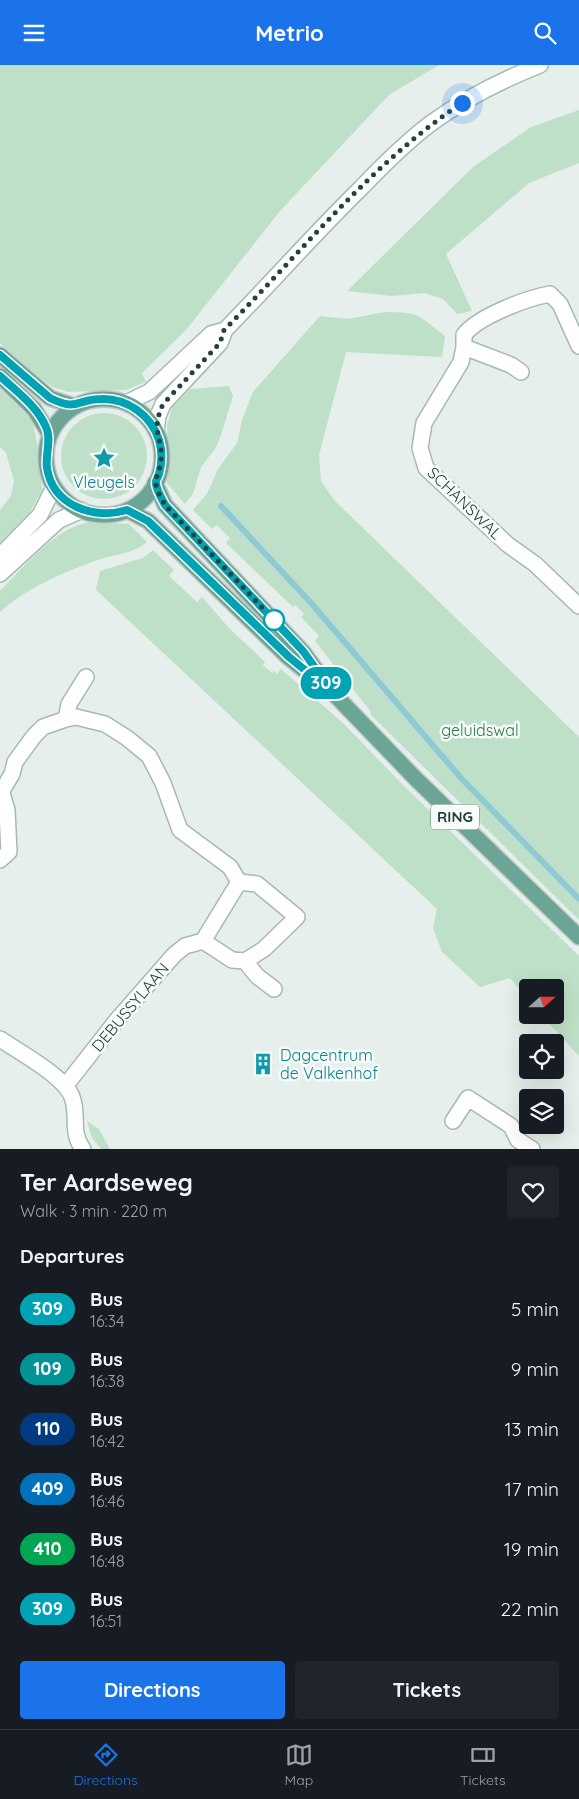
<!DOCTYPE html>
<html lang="en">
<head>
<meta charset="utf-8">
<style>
	body { margin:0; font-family:Quicksand,sans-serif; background:#20242c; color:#f1f3f6; height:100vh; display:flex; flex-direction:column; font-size:19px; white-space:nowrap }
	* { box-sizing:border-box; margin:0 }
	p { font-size:16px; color:#9ea1a6 }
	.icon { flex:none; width:28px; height:28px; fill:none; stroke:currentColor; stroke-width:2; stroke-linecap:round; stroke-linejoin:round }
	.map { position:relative; height:1084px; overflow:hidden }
	.side { display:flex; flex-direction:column; background:#171b24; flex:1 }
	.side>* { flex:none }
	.badge { padding:0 10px; border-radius:16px; font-size:18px; line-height:32px }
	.needle { width:32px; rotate:69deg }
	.buttons { position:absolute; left:519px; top:914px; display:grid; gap:10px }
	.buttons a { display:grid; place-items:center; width:45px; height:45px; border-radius:5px; background:#171b24; box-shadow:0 5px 20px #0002; font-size:25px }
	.you { position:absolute; width:25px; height:25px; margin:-12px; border:4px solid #fff; border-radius:50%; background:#1a73e8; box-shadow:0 0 0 8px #1a73e833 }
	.map>.badge { position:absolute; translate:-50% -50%; box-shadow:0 0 0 2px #fff }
	h2 { padding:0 20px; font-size:19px; line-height:45px }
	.round { display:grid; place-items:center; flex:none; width:52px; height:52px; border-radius:5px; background:#20242c }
	.summary { display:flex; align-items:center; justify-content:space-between; height:85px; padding:0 20px }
	h1 { font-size:24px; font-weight:800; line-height:38px }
	.action { display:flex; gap:10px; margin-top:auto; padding:10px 20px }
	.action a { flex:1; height:58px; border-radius:5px; background:#1a73e8; color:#fff; font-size:20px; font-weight:800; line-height:58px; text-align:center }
	.action a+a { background:#20242c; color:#f1f3f6 }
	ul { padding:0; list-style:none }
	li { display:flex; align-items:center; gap:15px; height:60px; padding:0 20px }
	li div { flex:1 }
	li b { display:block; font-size:19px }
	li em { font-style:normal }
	li .badge { min-width:55px; font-weight:700; text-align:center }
	header { display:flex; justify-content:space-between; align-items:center; height:65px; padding:0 20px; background:#1a73e8; color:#fff; font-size:22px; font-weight:800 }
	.tab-bar { display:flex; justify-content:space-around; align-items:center; height:70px; border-top:1px solid #363941; background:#171b24; font-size:14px; color:#9ea1a6 }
	.tab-bar a { display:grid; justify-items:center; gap:2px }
	.tab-bar .on { color:#1a73e8 }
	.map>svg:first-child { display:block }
	.green { fill:#bfe0c8 }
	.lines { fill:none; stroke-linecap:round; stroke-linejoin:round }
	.stream { stroke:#8ec9d4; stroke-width:6 }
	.street-casing { stroke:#a8b8b2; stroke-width:18 }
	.secondary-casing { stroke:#a4bbb3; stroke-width:18 }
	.primary-casing { stroke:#c2cac8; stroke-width:18 }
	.street { stroke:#fff; stroke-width:15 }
	.secondary { stroke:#fff; stroke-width:15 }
	.primary { stroke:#6aa596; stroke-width:15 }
	.line-casing { stroke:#fff; stroke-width:11 }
	.line { stroke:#00a3b4; stroke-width:8 }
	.walk { stroke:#24423a; stroke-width:5; stroke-dasharray:0 9 }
	.stop-dot { fill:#fff; stroke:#00a3b4; stroke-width:2.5 }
	.labels { text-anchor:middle; stroke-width:5; stroke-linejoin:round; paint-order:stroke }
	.shield { fill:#f7fbf9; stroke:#637a73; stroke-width:1 }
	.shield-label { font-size:15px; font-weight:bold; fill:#24423a }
	.culture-label { font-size:16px; fill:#0d838f; stroke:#f7fbf9 }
	.street-label { font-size:16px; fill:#24423a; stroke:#f7fbf9 }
	.park-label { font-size:16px; fill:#2d7a4b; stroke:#f7fbf9 }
</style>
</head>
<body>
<header><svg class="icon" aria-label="menu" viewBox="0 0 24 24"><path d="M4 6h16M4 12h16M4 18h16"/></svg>Metrio<svg class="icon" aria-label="search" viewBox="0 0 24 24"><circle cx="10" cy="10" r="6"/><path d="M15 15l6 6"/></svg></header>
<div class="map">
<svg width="579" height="1084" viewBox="0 0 579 1084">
	<rect width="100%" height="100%" fill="#e6efeb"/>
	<path class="green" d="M0,0H439L389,30L280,146L186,265L142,308L146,317L126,325L68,327L53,322L37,311L0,278Z
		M579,45V98L529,118L446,189L472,246L457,249L443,234L424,228L392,231L347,226L473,102L531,62Z
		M385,247C422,247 418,251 445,271L442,292L346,287L319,390L321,416L334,435L579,672V855L370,649L371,647L315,576L319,571L301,552L304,549L295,540L293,542L226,478L230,473L217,460L212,464L193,445L207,429L218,404L237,378L242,355L253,327L320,251L348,254Z
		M229,321L233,331L221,370L215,384L201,402L193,429L185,439L167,418L169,394L167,360L172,343L190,324Z
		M0,324L27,350L33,360L38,382L42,425L30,447L0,478V445L11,431L14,416L6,388L0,382Z
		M61 391a43 43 0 1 1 86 0a43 43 0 1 1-86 0Z
		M90,457L129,459L147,477C135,488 117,489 101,494C66,506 28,522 0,547V526C23,503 57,461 90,457Z
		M153,485L174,505L169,511L197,537L202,532L229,563L265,597L263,600L272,608L274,606L277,609L281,604L342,657L403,720L579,891V991L541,950H555V922H528L527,933L510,913L480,922L442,887L433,863L437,844L96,525L100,506L143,493Z
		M87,1056L99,1064L110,1084H101L92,1073Z"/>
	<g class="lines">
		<path class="stream" d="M221,441L312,539L460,712L579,834"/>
		<g class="street-casing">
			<path id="street" d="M579,281L560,239L550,229C527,233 477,252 464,270V282L461,297L424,358L420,383L426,403L507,479L535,499L579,541
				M464,282L511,300L521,307
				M66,654L76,652L105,659L127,673L149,691L163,718L180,765L230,802L239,817L257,819L297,852L264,884L245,896
				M0,729L12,709L15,697L34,671L43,662L66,654L69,639L86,612
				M0,795L9,787L7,745L2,728
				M203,876L232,895L245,896L257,911L274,924
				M66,1020L117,955L174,890L185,881L203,876L239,817
				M453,1056L468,1033L511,1061L518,1075L532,1084"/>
		</g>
		<g class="secondary-casing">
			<path id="secondary" d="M126,338L149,327L211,269L225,265
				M156,366L158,351L163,339L220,278L225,265C271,218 314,169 361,123C383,100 405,78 430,59C464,34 502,15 540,0
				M0,491L40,450L54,422
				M0,509L59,455L82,445
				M0,974C19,987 64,1011 72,1032C79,1049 70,1068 83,1084"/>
		</g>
		<g class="primary-casing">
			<path id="primary" d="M0,290L50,333L74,341
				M0,311L34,344L50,370
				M46 392a58 58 0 1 1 116 0a58 58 0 1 1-116 0Z
				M155,418L165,440L303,587L322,613
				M127,445L148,456L289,593L334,629L416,714L579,872"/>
		</g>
		<use href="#street" class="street"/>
		<use href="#secondary" class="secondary"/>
		<use href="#primary" class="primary"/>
	</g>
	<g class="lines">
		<g class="line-casing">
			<path id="line" d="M0,290L50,333C78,347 76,334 101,334C127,333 151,350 159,375C162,385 162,398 159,409C158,412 155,416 156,419C157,426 162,434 165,440L303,586L334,629L289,592L148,456L127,445C94,455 53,441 47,403C45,389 52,374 46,362C37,341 16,326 0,311"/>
		</g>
		<use href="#line" class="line"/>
		<path class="walk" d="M274,555L165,440C162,434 156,425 156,419C155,412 161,403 161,396C163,370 150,368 163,339L220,278L224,265C302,187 370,99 462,38"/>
	</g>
	<defs>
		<g id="sight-bare" transform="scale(1.725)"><path d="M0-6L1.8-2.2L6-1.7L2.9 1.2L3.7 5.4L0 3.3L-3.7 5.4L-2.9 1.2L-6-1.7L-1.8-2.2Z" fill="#0f9aa8" stroke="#f7fbf9" stroke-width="2.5" paint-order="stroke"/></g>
		<g id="building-bare" transform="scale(1.725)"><path d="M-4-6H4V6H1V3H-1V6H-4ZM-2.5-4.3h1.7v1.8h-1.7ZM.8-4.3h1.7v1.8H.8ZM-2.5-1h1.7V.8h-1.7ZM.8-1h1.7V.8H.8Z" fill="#0f9aa8" stroke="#f7fbf9" stroke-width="2.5" paint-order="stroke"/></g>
	</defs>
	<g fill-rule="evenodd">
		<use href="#sight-bare" x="104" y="393"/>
		<use href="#building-bare" x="263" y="999"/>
	</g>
	<circle class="stop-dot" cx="274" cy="555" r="10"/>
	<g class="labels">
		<rect class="shield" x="431" y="739.5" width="48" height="25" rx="4"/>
		<g class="shield-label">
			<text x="455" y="757">RING</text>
		</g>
		<g class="culture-label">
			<text x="104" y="423">Vleugels</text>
			<text x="280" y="996" text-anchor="start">Dagcentrum<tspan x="280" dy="18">de Valkenhof</tspan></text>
		</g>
		<g class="street-label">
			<text transform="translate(465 438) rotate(44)" y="6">SCHANSWAL</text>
			<text transform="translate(130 942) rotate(-50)" y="6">DEBUSSYLAAN</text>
		</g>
		<g class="park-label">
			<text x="480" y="671">geluidswal</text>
		</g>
	</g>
</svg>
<div class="buttons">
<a><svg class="needle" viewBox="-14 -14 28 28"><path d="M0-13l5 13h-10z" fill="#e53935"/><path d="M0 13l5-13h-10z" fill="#9ea1a6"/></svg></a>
<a><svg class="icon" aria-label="locate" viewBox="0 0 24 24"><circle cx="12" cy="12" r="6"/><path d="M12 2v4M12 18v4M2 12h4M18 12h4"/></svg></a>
<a><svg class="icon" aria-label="layers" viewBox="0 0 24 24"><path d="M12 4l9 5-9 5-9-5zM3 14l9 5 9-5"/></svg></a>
</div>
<div class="you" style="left:462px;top:38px"></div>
<b class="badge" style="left:326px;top:618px;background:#00a3b4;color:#fff">309</b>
</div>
<section class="side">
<div class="summary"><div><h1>Ter Aardseweg</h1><p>Walk · 3 min · 220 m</p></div><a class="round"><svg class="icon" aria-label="heart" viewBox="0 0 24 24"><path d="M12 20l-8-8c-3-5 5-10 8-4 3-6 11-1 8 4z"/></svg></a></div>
<h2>Departures</h2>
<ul>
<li><span class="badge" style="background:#00a3b4;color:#fff">309</span><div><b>Bus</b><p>16:34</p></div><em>5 min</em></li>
<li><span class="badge" style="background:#029495;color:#fff">109</span><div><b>Bus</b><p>16:38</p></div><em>9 min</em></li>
<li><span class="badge" style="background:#003b80;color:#fff">110</span><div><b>Bus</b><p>16:42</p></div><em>13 min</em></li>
<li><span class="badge" style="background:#0072bc;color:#fff">409</span><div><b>Bus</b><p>16:46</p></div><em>17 min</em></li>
<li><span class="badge" style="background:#00a651;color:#fff">410</span><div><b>Bus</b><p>16:48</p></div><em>19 min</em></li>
<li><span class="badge" style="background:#00a3b4;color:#fff">309</span><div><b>Bus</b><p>16:51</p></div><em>22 min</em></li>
</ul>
<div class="action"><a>Directions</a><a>Tickets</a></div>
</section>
<nav class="tab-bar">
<a class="on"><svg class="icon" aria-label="directions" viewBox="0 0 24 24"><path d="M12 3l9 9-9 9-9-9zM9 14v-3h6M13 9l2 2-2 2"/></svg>Directions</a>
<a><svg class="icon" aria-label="map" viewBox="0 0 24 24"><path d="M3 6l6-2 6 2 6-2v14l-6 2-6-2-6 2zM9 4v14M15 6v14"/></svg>Map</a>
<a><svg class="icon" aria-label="tickets" viewBox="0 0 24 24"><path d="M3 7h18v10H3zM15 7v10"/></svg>Tickets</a>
</nav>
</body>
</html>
